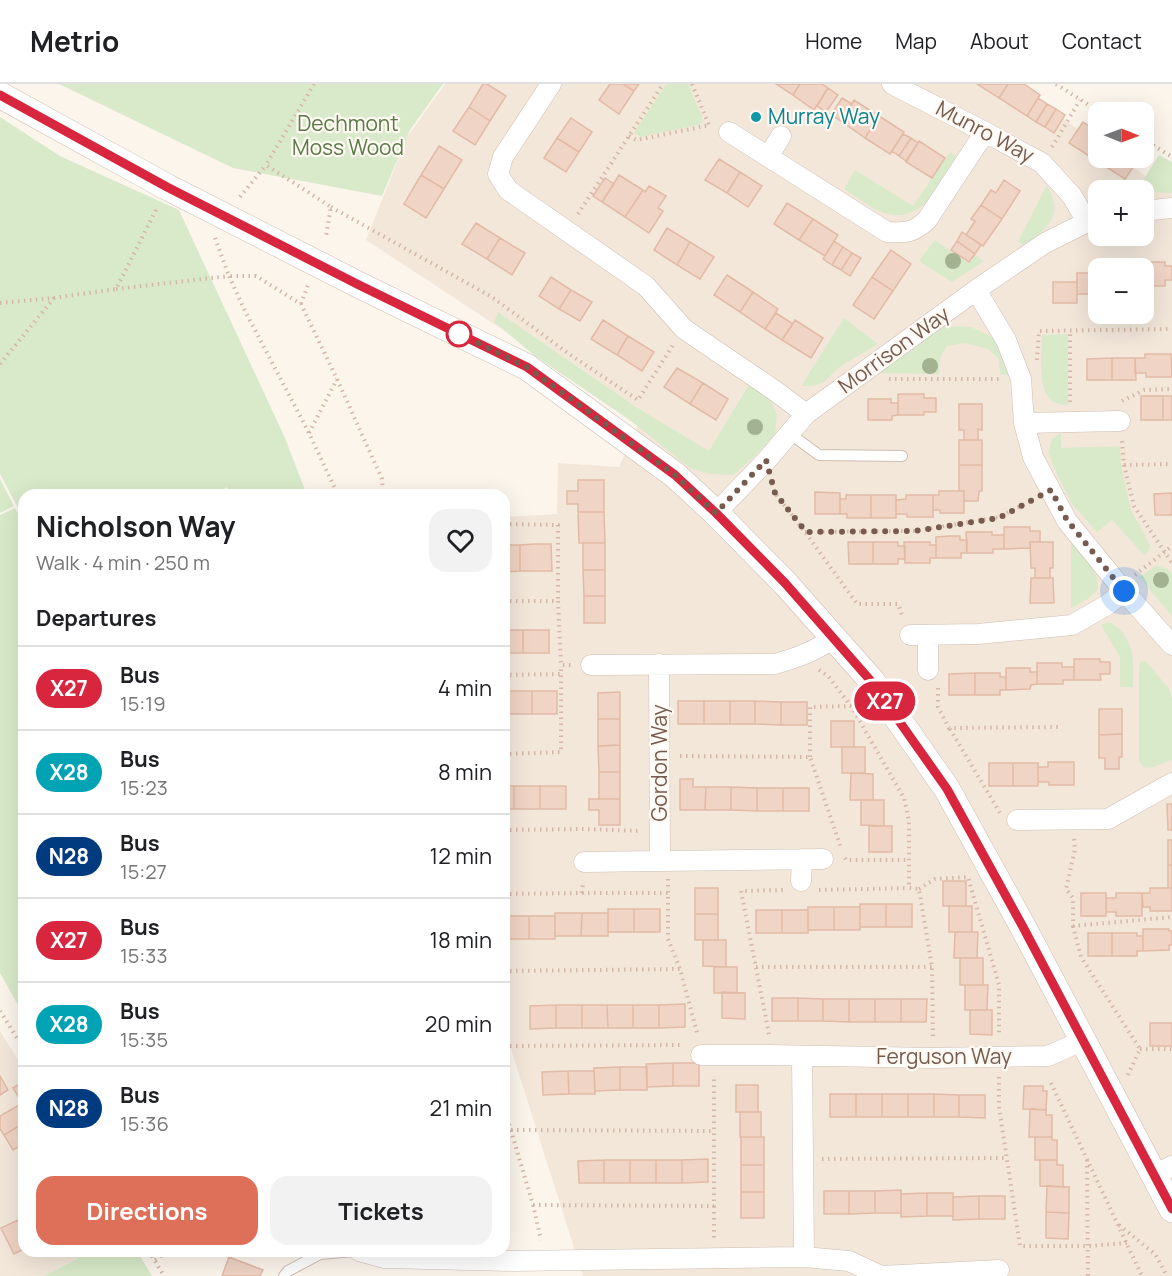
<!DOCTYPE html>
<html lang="en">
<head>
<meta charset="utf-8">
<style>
	body { margin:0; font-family:Manrope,sans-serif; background:#f2f2f2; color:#202124; height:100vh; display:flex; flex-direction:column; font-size:22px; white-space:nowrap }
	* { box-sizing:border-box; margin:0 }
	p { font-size:20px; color:#757577 }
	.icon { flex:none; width:33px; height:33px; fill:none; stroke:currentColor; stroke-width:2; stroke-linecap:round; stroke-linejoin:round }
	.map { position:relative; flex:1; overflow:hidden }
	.panel { position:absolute; left:18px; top:405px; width:492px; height:768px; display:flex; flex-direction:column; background:#fff; border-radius:18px; box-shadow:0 6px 24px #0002 }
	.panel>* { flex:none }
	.badge { padding:0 12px; border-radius:20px; font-size:21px; line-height:39px }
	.needle { width:39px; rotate:91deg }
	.buttons { position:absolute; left:1088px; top:18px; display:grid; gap:12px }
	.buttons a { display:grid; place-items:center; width:66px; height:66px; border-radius:12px; background:#fff; box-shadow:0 6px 24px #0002; font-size:30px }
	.you { position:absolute; width:30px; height:30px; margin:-15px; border:4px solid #fff; border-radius:50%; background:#1a73e8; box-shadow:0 0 0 9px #1a73e833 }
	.map>.badge { position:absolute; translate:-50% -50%; box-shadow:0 0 0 3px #fff }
	h2 { padding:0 18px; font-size:22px; line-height:54px }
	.round { display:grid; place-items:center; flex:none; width:63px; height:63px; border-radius:18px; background:#f2f2f2 }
	.overview { display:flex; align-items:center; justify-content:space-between; height:102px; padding:0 18px }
	h1 { font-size:28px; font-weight:700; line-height:45px }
	.cta { display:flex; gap:12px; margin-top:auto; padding:12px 18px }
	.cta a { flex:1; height:69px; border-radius:18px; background:#de6f59; color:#fff; font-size:24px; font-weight:700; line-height:69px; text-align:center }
	.cta a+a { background:#f2f2f2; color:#202124 }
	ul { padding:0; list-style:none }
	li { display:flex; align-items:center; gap:18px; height:84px; padding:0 18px; border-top:2px solid #e0e0e0 }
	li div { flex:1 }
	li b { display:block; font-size:22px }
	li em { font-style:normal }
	li .badge { min-width:66px; font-weight:700; text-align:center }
	header { display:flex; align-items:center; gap:36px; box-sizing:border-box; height:84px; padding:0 30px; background:#fff; border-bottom:2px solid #e0e0e0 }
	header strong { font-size:28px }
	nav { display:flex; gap:33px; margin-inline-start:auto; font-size:21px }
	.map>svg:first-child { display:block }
	.residential { fill:#f3e7da; fill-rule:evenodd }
	.green { fill:#d9eaca }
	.building { fill:#f0d4c5; stroke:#e2baa6; stroke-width:1.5 }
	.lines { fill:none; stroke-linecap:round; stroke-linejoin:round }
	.service-casing { stroke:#cebdb1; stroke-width:12 }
	.minor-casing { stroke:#cebdb1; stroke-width:21 }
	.tertiary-casing { stroke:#cebdb1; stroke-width:27 }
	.path { stroke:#d5b7a7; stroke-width:4; stroke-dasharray:1.5 4.5; stroke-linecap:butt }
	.service { stroke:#fff; stroke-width:10 }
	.minor { stroke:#fff; stroke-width:20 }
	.tertiary { stroke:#fff; stroke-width:26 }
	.tree { fill:#a3b291 }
	.line-casing { stroke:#fff; stroke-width:14 }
	.line { stroke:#d7263d; stroke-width:9 }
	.walk { stroke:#775b4f; stroke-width:6; stroke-dasharray:0 10.8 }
	.culture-dot { fill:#0f9aa8; stroke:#fef9f2; stroke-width:2 }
	.stop-dot { fill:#fff; stroke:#d7263d; stroke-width:3 }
	.labels { text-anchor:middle; stroke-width:4.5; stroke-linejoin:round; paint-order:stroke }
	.culture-label { font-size:21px; fill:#0d838f; stroke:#fef9f2; text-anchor:start }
	.park-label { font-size:21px; fill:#5a7b47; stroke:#fef9f2 }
	.street-label { font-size:21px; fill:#775b4f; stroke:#fef9f2 }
</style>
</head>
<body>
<header>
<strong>Metrio</strong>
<nav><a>Home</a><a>Map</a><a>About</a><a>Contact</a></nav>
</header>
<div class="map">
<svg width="1172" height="1192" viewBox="0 0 1172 1192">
	<rect width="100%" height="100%" fill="#fcf5ec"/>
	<path class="residential" d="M445,0H1013L1098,59V74H1119L1172,110V1192H583L504,943V433L557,430L558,379L619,383L640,336L366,156L407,53ZM1098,106H1143V152H1098ZM1098,184H1143V230H1098Z
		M0,947L24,986V1167H92L44,1192H0Z"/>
	<path class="green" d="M59,0H443L410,46L382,112L233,84Z
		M666,0H688L703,35L701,40L641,53L634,49Z
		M0,33L60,72L179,126L285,354L307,411H231L227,403L213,411H24V435L0,390Z
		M950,68L957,72C940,99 924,141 884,129C872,125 856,112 844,105L855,86L913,122Z
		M1159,71L1172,78V109L1153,108L1143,110V106H1111L1140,101Z
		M1047,101C1049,106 1052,110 1053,115C1060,137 1040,151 1024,162L1018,157Z
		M935,156L969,180L975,171L984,177L952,198L919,177Z
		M498,228L636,323L709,367L750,299L769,313L777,330L775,350L752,375L733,391L709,390L690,384L631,337L534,271L494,238Z
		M844,234L878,260L838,284L824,298L813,302H801Z
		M945,242L971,243L994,254L1010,287L1007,291L1000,290L999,275L988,265L965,259L947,262L940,274L939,290L874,289Z
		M1068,250V321C1063,321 1058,320 1054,318C1036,308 1042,268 1042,251Z
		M1061,349V364L1120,362L1121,382L1131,426L1150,461L1149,467L1144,471L1112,436L1097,448L1072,420L1054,384L1049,368L1052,355Z
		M0,395L14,422L0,429Z
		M15,424L24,440V932L0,889V431Z
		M1071,459C1085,474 1098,483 1098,505L1088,515L1071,524Z
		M1156,482L1168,485L1172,490V532L1139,493Z
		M1108,538C1117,541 1121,546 1126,554C1136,571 1133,584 1133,603H1120V573L1101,541Z
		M1141,577H1146L1169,605L1172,614V676L1151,684L1143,683L1139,677V582Z
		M92,1167H137L152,1192H44Z"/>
	<path class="building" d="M483,0H487L506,12L490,37L469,23Z
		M610,0H623L634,7L619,30L599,16Z
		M623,0H639L634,7Z
		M776,0H800L793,11Z
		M800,0H822L828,4L814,26L793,11Z
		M977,0H1008L999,14Z
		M1008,0H1024L1040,11L1027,32L999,14Z
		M828,4L838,11L826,28L817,22Z
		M842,14L852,20L841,37L831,31Z
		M1038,14L1047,20L1036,38L1027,32Z
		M854,16L879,32L865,54L841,37Z
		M1047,20L1056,25L1045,43L1036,38Z
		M469,23L490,37L475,61L453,47Z
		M1056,25L1065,31L1054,49L1045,43Z
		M879,32L904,48L890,70L865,54Z
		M571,34L592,48L579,68L557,54Z
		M1083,38L1098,48V74H1100L1097,77L1069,59Z
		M903,50L911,54L899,72L892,67Z
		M557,54L579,68L566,88L544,74Z
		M911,54L918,59L906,77L899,72Z
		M919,57L945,74L932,94L906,78Z
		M439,62L462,76L444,105L421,91Z
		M1100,74H1139L1125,95L1097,77Z
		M719,75L740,88L727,109L705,96Z
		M740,88L762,102L748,123L727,109Z
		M421,91L444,105L426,134L404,120Z
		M619,91L643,106L625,133L602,118Z
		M605,94L614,100L602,118L593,112Z
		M1004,96L1020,107L1002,135L981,121L991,106L996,109Z
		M649,102L666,112L658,124L663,127L649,149L625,133L643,106L645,108Z
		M787,119L813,135L799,156L774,140Z
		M981,121L1002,135L983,162L966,151L975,137L971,135Z
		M813,135L838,151L825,172L799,156Z
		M476,139L500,154L487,175L462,160Z
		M667,144L690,158L677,181L654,166Z
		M962,148L981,161L975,170L957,157Z
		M500,154L525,169L512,191L487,175Z
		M834,157L843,163L832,181L823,175Z
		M957,157L975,170L969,178L951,166Z
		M690,158L714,173L700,195L677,181Z
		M843,163L852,169L841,186L832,181Z
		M891,166L911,180L893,207L872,193Z
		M852,169L861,174L850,192L841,186Z
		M1139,178H1165V182H1172V196H1165V202H1143V184H1139Z
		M1077,189H1098V210H1077Z
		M727,191L753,208L740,228L714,211Z
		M551,193L571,206L559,225L539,212Z
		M872,193L893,207L874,235L853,221Z
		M1053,198H1077V219H1053Z
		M571,206L592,218L580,237L559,225Z
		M753,208L778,225L765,245L740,228Z
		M776,229L793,240L782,256L765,245Z
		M603,236L628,252L617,271L591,255Z
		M795,236L823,254L811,274L782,256Z
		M628,252L654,268L642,287L617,271Z
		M1145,270H1171L1172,293H1146V289H1135V274H1145Z
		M1112,274V296H1087V275Z
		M1112,274H1135L1136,296H1112Z
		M677,284L703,299L690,320L664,303Z
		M703,299L728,315L716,336L690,320Z
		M898,310H924V314H936V328H924V331H898Z
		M1141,312H1163V336H1141Z
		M1163,312H1172V336H1163Z
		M868,315H891V319H898V331L892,332V336H868Z
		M959,320H982V346L978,345V356H964V346H959Z
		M959,356H982V381H959Z
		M959,381H982V407H979L978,417H964V407H959Z
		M578,396H604V428H578V420H567V407H578Z
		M939,407H964V429H940V426H933V411H939Z
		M815,408L840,409V430H815Z
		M1172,409V431H1155L1154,410Z
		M846,411H871V434H847V430H840V415H846Z
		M871,411H896V434H871Z
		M906,411H933V433H907V430H896V416L906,415Z
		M578,428H604L605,459H579Z
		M1004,443H1030V447H1040V458H1030V464L1004,465Z
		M966,448H992V451H1004V465H993V469H967Z
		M949,452H960V456H967V469H961V474H936V453Z
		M848,458H873V480H849Z
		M873,458H898V462H905V475H898V480H873Z
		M904,458H930V461H936V474H930V479H905Z
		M1030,458H1053V484H1050V494H1035V484H1031Z
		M583,459H605V486H583Z
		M536,460H551L552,487H520V461Z
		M504,461H520V487L504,488Z
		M583,486H605V512H584Z
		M1031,494H1053L1054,519H1030Z
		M584,512H605V539H584Z
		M504,546H523V569H504Z
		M523,546H549V569H523Z
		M1074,575H1100V578H1110V590H1100L1101,596H1074Z
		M1037,579H1062V583H1074V596H1063V600H1037Z
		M1006,584H1030V588H1037V600L1031,601L1030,605L1006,606Z
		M975,589V611H949V590Z
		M975,589H1000V593H1006V606H1000V611H975Z
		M505,607H532V630H505Z
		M532,607H557V630H532Z
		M620,608V635H598V609Z
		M678,617H704V640H678Z
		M704,617H730V640H704Z
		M730,617H755V640H730Z
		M755,617L781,618V641L755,640Z
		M781,618H807V641H781Z
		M1099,625H1122V650L1099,651Z
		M598,635H620V661L598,662Z
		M831,637H854V663H831Z
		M1122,650V673H1119V685H1105V674H1099V651Z
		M620,661V688H599L598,662Z
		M842,663H865V689H842Z
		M1048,678H1074V701H1049V698H1038V683H1048Z
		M989,679H1013V702H989Z
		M1013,679H1038V702H1013Z
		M599,688H620V715H599Z
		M851,689L873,690V716H850Z
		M680,695H693V703H706L705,726H680Z
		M504,702H514V725H504Z
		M514,702H540V725H514Z
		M540,702H566V725H540Z
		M706,703H731V726H705Z
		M731,703L757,704V727L731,726Z
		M757,704H783V727H757Z
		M783,704H809V727H783Z
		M589,715H620V741H599V726H589Z
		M861,716H884V742L861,741Z
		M1167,720H1172V746H1168Z
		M869,742H892V768H869Z
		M1168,756H1172V781H1168Z
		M1168,781H1172V804H1168Z
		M943,797H966V822H943Z
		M695,804H718V830H695Z
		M1150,804H1172V827H1150V823H1143L1142,809H1150Z
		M1081,809H1106V832H1081Z
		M1116,809H1142V832H1116V828H1106V814H1116Z
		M860,820H886V843H860Z
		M886,820H912V843H886Z
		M949,822H972V848H949Z
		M808,823H834V846H808Z
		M834,823H860V846H834Z
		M608,825H634V848H608Z
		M634,825H660V848H634Z
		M756,826H782V849H756Z
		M782,826H808V849H782Z
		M555,829H582L581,852H555Z
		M582,829H608V852H581Z
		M695,830H718V856H695Z
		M504,832H529V855H504Z
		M529,832H555V855H529Z
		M1143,845H1169V847H1172V861H1169V866L1143,867Z
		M955,848H978L977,874H954Z
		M1088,849H1112V872H1088Z
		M1112,849H1137V852H1143V867H1137V872H1112Z
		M703,856H726V883L703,882Z
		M960,874H983V901H960Z
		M714,883H737V909H714Z
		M965,901H988L987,926H965Z
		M722,908L745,909V935L722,934Z
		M772,914H798V937H772Z
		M798,914L823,915V937H798Z
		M823,915H849V938L823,937Z
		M849,915H875V938H849Z
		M875,915H901V938H875Z
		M901,915H927L926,938H901Z
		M685,920V943L659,944V921Z
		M556,921H582V944H556Z
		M556,921V944L530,945V922Z
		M582,921H607L608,944H582Z
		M607,921H633V944H608Z
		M633,921H659V944H633Z
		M970,926H992V951L970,950Z
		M1150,939H1172V962H1150Z
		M673,979H699V1002H673Z
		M673,979V1002L647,1003L646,980Z
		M620,983H647V1006H620Z
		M620,983V1006L595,1007L594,984Z
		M568,987H594L595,1010H569Z
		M568,987L569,1010L543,1011L542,988Z
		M0,992L8,1006L0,1011Z
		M24,997V1008L18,1012L13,1004Z
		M736,1001H758V1028H736Z
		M1024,1002H1043V1007H1047L1046,1026L1023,1025Z
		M830,1010H856V1033H830Z
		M856,1010H882V1033H856Z
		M882,1010H908V1033H882Z
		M908,1010H934V1033H908Z
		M934,1010L959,1011V1033H934Z
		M959,1011H985V1034L959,1033Z
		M19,1021L24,1029V1039L4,1051L0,1045V1032Z
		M1030,1025L1046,1026V1031H1052V1053H1029Z
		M740,1028H761V1053H740Z
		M24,1039V1060L13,1066L4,1051Z
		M741,1053H764V1081H741Z
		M1035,1053H1052V1056H1057V1076H1035Z
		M708,1075V1098L682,1099V1076Z
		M604,1076V1099H579L578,1077Z
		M604,1076H630V1099H604Z
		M630,1076H656V1099H630Z
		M656,1076H682V1099H656Z
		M1040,1076H1057V1081H1063V1103L1040,1102Z
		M741,1081H764V1108H741Z
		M1047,1102L1069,1103V1129L1046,1128Z
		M901,1106V1129H875V1107Z
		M824,1107H849V1130H824Z
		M849,1107H875V1129L849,1130Z
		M741,1108H764V1134H741Z
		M927,1109H953V1132H927Z
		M927,1109V1132L901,1133V1110Z
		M979,1112H1005V1135H979Z
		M979,1112V1135L953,1136V1113Z
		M1046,1128L1069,1129L1068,1155L1046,1154Z
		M18,1136L24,1148V1165L14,1170L1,1144Z
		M229,1173L263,1186L260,1192H222Z"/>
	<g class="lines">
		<g class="service-casing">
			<path id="service" d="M789,349L819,371L902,372
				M284,1192L288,1187L320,1170L354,1167"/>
		</g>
		<g class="minor-casing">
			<path id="minor" d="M551,0L503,73L498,90L508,106L646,202L684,245L774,306L806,330
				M892,0L985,48L1042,79L1072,112L1087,138
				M729,48L887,148C906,149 913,149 927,136L985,48
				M768,73L781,52
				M1143,127L1172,124
				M976,206L1006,256L1021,295L1024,339L1033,373L1067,437L1124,507L1172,561
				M1024,339L1120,337
				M716,429L766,377L806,330L976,206L1045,159L1087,138L1098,136
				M910,551L978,550L1072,541L1107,521L1124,507
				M928,551V586
				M659,580L660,777L823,775
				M591,581L775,580C799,573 813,568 834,554
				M1017,736L1108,735L1172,699
				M584,778L660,777
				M801,797L802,775
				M701,971H769L933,974L1048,972L1082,957
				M802,972L804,1173
				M1154,1091L1172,1082
				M359,1167L385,1174L514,1177L804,1173L849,1177L881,1192L999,1186"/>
		</g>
		<g class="tertiary-casing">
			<path id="tertiary" d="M0,11L167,103L359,201L527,283L675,391L716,429L785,499L871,596L947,705L1023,843L1172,1125"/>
		</g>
		<path class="path" d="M314,0L266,81L331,123L326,152
			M692,0L709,41
			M1056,0L1100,28
			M629,52L637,56L710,41
			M1143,55L1172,73
			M1052,63L1080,16
			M240,113L266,81
			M331,123L492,213L569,270L638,316L673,261
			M578,130L663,0
			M215,154L229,192H256L301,220L337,295L382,395L383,411
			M116,205L229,192L244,225L309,349L338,411
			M0,219L54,214L116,205L158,122
			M301,220L308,201
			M1037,276L1039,247L1172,245
			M0,280L54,214
			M889,295H1001
			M1122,317L1144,306L1172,305
			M1070,318V247
			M309,349L337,295
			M1122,357L1124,381L1134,422L1172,479
			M1124,381L1172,380
			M772,400L775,409L805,448L857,520H898L903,534
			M504,440L558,441V517
			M805,448L915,447L999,433L1033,416
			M1135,491L1172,462
			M504,517H558L561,581H571
			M819,586L828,592L851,622L904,714L909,737V804L919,805L932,883L933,954
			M504,591L561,590
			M938,604V623L949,644L1061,643
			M950,645L1000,729
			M504,670L561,668V581
			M680,672L810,673L841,764
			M810,673V623L851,622
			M504,746L584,745L641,747
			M1074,755L1075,765L1066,805L1073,814V842L1172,833
			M845,774L846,776H909
			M668,795V855L680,885
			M919,805L935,795L968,793L999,901V952
			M819,806L909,804
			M582,809H668
			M504,810L582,809L583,798
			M1073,842L1081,873L1140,965
			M756,883H932
			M504,887L680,885L698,952
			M0,927L24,965
			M769,950L741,807L785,806
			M504,962L683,961
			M1140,965H1172
			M1128,991L1140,965
			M999,993V1023L1020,1162H1088L1127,1159
			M1051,999L1142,1192
			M504,1023L533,1121L541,1156
			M511,1046L714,1047
			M822,1075L1006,1074
			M1087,1076L1088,1192
			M533,1121L714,1122V992
			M714,1122V1154
			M1119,1141L1155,1170L1167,1192
			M149,1167L164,1192
			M155,1176L168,1167"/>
		<use href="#service" class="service"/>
		<use href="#minor" class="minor"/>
		<use href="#tertiary" class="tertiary"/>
	</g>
	<g class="tree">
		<circle cx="953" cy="177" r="8"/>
		<circle cx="930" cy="282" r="8"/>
		<circle cx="755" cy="343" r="8"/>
		<circle cx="1161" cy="496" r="8"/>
	</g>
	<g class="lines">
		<g class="line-casing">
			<path id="line" d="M0,11L167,103L359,201L527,283L675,391L716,429L785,499L870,596L947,705L1023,843L1172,1125"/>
		</g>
		<use href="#line" class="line"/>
		<path class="walk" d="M459,250L527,283L675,391L716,429L766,376L775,409L806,448L915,447L999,434L1051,406L1067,436L1124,507"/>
	</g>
	<circle class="culture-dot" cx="756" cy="33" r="6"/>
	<circle class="stop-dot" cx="459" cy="250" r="12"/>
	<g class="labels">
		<g class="culture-label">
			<text x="768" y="40">Murray Way</text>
		</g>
		<g class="park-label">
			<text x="348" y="47">Dechmont<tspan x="348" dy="24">Moss Wood</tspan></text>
		</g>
		<g class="street-label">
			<text transform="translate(985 48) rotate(28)" y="7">Munro Way</text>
			<text transform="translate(894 266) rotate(-36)" y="7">Morrison Way</text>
			<text transform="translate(660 679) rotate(-90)" y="7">Gordon Way</text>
			<text x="944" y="980">Ferguson Way</text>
		</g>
	</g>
</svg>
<div class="buttons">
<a><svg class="needle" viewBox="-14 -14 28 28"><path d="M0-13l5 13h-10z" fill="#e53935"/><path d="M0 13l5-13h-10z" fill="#757577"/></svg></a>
<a>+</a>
<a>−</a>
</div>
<div class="you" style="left:1124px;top:507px"></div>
<b class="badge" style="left:885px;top:617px;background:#d7263d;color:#fff">X27</b>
<section class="panel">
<div class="overview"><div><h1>Nicholson Way</h1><p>Walk · 4 min · 250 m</p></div><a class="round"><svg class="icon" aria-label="heart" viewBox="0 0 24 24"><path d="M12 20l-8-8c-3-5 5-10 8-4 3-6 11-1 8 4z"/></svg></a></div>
<h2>Departures</h2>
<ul>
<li><span class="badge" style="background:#d7263d;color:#fff">X27</span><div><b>Bus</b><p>15:19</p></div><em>4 min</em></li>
<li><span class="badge" style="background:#00a3b4;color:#fff">X28</span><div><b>Bus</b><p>15:23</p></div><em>8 min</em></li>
<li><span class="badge" style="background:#003b80;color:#fff">N28</span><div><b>Bus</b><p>15:27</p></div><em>12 min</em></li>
<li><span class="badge" style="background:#d7263d;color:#fff">X27</span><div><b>Bus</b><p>15:33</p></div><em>18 min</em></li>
<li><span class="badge" style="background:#00a3b4;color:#fff">X28</span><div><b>Bus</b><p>15:35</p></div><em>20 min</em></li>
<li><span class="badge" style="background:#003b80;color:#fff">N28</span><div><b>Bus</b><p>15:36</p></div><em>21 min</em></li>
</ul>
<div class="cta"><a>Directions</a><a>Tickets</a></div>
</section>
</div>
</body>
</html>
